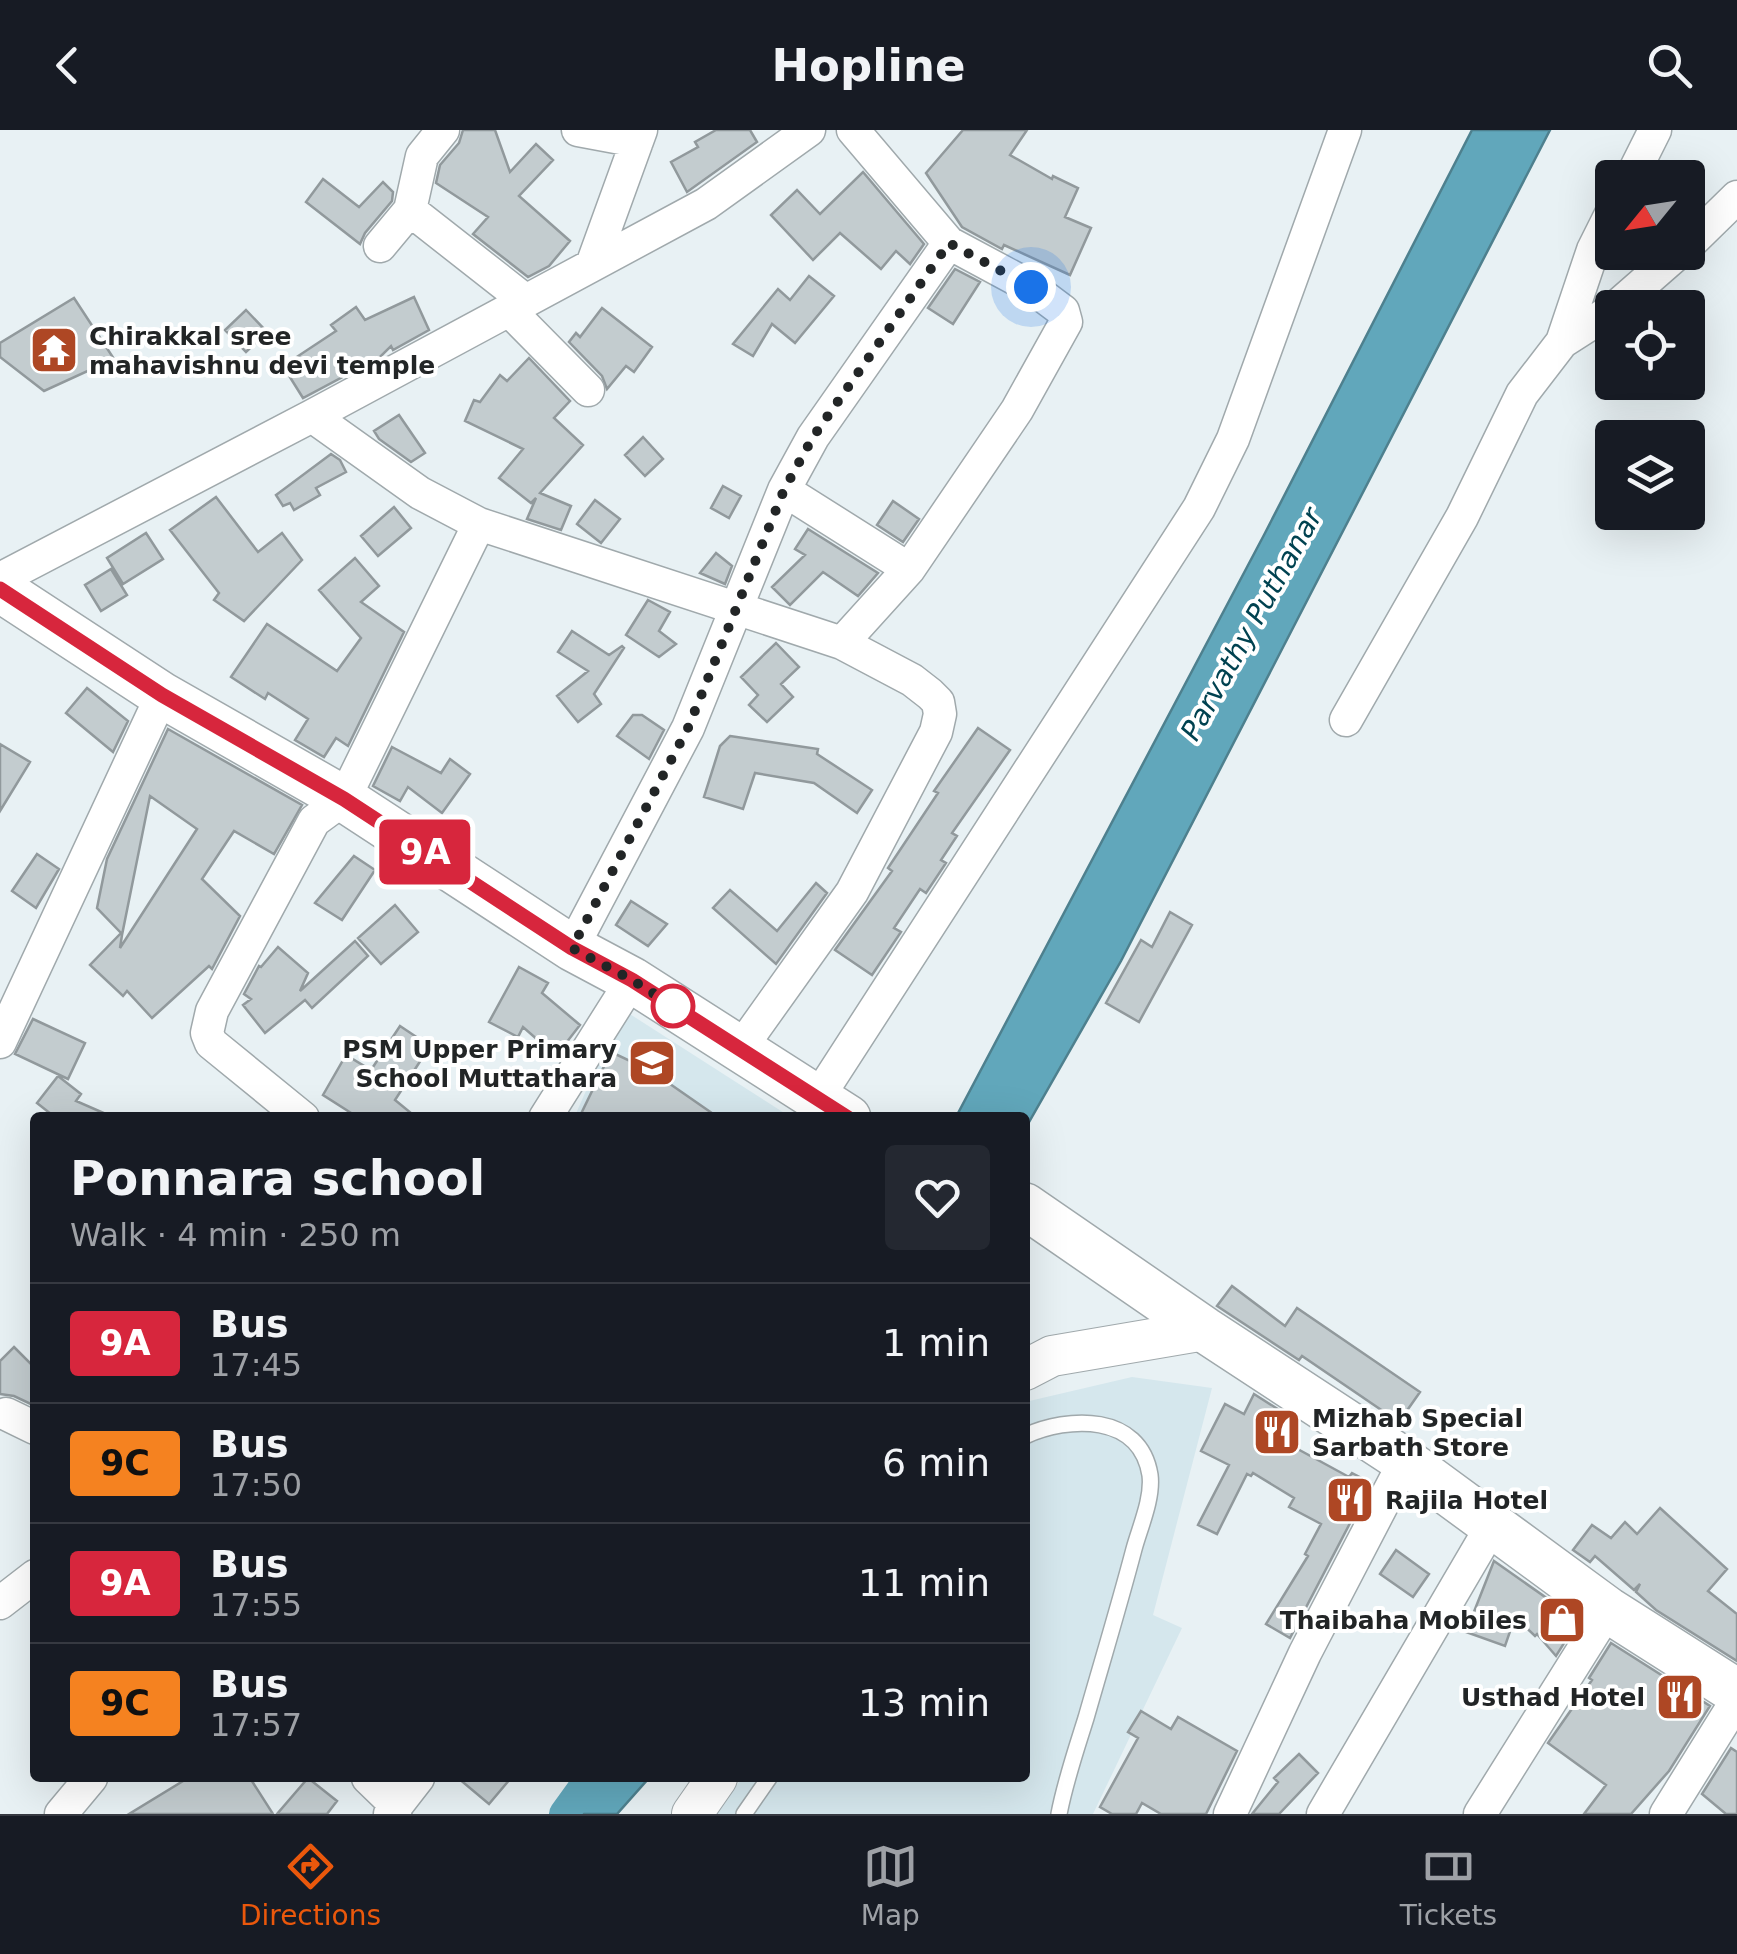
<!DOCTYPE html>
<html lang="en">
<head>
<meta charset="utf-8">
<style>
	body { margin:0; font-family:"DejaVu Sans",sans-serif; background:#242831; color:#f1f3f6; height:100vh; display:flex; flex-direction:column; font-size:38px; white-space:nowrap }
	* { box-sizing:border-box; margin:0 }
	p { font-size:32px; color:#9ea1a6 }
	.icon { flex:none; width:55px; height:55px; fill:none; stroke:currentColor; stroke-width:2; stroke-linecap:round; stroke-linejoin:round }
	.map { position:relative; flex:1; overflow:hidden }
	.panel { position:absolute; left:30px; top:982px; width:1000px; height:670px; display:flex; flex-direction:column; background:#171b24; border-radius:10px; box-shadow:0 10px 40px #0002 }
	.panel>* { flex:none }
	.badge { padding:0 20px; border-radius:8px; font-size:35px; line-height:65px }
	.needle { width:65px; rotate:240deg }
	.tools { position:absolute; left:1595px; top:30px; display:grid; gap:20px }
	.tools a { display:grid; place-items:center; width:110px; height:110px; border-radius:10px; background:#171b24; box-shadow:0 10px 40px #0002; font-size:50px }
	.you { position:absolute; width:50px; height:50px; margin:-25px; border:8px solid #fff; border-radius:50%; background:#1a73e8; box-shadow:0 0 0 15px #1a73e833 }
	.map>.badge { position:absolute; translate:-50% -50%; box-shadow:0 0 0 5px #fff }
	.round { display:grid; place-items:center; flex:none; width:105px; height:105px; border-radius:10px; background:#242831 }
	.headline { display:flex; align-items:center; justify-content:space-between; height:170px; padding:0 40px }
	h1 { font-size:48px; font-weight:800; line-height:75px }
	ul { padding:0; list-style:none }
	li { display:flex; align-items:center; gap:30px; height:120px; padding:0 40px; border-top:2px solid #363941 }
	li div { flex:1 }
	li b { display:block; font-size:38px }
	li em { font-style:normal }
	li .badge { min-width:110px; font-weight:700; text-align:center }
	header { display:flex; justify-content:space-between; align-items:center; height:130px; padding:0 40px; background:#171b24; font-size:45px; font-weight:800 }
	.menu { display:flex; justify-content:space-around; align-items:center; height:140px; border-top:2px solid #363941; background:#171b24; font-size:28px; color:#9ea1a6 }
	.menu a { display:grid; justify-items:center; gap:5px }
	.menu .active { color:#ea580c }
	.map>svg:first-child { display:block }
	.built { fill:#d5e7ed }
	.water { fill:#61a7bb; stroke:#4e808e; stroke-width:2.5 }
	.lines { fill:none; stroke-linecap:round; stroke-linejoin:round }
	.canal { stroke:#61a7bb; stroke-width:30 }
	.building { fill:#c3cccf; stroke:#91999c; stroke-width:2.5; fill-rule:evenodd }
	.service-casing { stroke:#a0a9ac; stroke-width:18 }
	.minor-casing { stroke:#a0a9ac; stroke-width:35 }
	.tertiary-casing { stroke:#a0a9ac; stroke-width:42 }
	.secondary-casing { stroke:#a0a9ac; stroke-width:48 }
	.service { stroke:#fff; stroke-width:15 }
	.minor { stroke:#fff; stroke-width:32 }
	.tertiary { stroke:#fff; stroke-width:40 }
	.secondary { stroke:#fff; stroke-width:45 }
	.line-casing { stroke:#fff; stroke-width:22 }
	.line { stroke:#d7263d; stroke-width:15 }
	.walk { stroke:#222526; stroke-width:10; stroke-dasharray:0 18 }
	.stop-dot { fill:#fff; stroke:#d7263d; stroke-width:5 }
	.labels { text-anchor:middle; stroke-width:8; stroke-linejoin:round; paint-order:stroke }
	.poi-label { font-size:25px; font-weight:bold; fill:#222526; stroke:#fff; text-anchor:start }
	.water-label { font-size:28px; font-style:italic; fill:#004250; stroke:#fff }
</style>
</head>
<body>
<header><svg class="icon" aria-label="back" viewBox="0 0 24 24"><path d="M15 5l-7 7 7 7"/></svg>Hopline<svg class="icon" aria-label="search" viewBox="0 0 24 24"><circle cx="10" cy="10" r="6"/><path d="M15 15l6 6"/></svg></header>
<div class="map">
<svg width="1737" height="1684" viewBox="0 0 1737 1684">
	<rect width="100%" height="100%" fill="#e8f1f4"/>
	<path class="built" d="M622,879L789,986L788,988H574Z
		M1132,1247L1212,1258L1153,1485L1182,1498L1093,1684H715L742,1648H1025V1272Z"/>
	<path class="water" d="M1472,0H1550L1121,831L1025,999V988L956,987L1264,405Z
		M599,1648H649L617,1684H572Z"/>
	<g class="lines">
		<path class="canal" d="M564,1684L590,1648"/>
	</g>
	<path class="building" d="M463,0H495L510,42L536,14L553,30L519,66L570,111L549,136L528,147L473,104L488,87L436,53L440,35L459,13Z
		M716,0H750L757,12L687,62L671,32L698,17L695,12Z
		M963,0H1027L1010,25L1052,49L1053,46L1078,58L1065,87L1091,98L1070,145L1004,115L1002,119L962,97L926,43Z
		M863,42L924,114L910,134L896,121L881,139L840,103L813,130L771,85L797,60L820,84Z
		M323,49L359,77L383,52L393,62L392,71L365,103L360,114L306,72Z
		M955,139L980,152L953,194L928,178Z
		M809,146L834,166L795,213L772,194L753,226L733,214L778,159L790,170Z
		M414,167L429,200L393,220L391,216L380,227L303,268L283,236L336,201L331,195L356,177L365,190Z
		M74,168L114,229L44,261L0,227V213Z
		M602,178L652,217L634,242L626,236L607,259L602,246L569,212L576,203L580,207Z
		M246,180L267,202L246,222L225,200Z
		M529,228L570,271L554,288L583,315L540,363L571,376L561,400L527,389L536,368L531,373L499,348L523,319L465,291L474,270L480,272L500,245L507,251Z
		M399,285L425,323L411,332L379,309L374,301Z
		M643,307L663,329L645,346L625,325Z
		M331,324L340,330L346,342L316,358L320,365L294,380L290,373L283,376L276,365Z
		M723,356L741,366L729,388L711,378Z
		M216,367L258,422L282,403L302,430L244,491L214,470L219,463L170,400Z
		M595,370L620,389L601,413L577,394Z
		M893,371L919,389L903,412L877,395Z
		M394,377L411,398L378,426L361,406Z
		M808,399L878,443L858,466L823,442L790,475L772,457L805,425L795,419Z
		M146,403L163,429L123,454L107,428Z
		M716,423L732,436L725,454L700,443Z
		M355,428L379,456L361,472L404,502L348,616L336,608L324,627L295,610L308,589L268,563L265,569L231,547L267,494L337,541L361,508L319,460Z
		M111,439L127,465L101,481L85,455Z
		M648,470L670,482L659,501L676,514L659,527L626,505Z
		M572,501L609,525L622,516L624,518L594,564L601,574L578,592L557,566L588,541L558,522Z
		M776,513L799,537L781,554L793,567L767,592L749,575L758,565L741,547Z
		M87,558L128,591L113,622L66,583Z
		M633,585H642L664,600L649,629L617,606Z
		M978,598L1010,620L952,703L957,706L941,730L946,733L926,763L920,759L894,798L901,802L872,845L835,820L892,741L888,738L938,663L934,661Z
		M168,599L302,675L274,724L234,701L202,749L240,786L212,839L209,836L152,888L127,861L123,866L90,835L121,803L97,778L107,729ZM150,666L197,699L120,818L122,805Z
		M730,606L818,619L817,624L872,660L857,683L814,653L755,643L743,679L704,667L720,616Z
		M0,614L30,632L0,681Z
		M392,617L441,643L450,629L470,644L442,683L408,657L400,671L373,656Z
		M37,724L59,739L36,778L12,761Z
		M354,726L375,740L342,790L315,773Z
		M816,753L827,763L776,834L713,778L730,760L777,801Z
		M631,771L667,794L648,816L616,795Z
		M395,775L418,802L381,834L358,808Z
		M1170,782L1192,795L1139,892L1106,873L1141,810L1152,817Z
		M355,811L368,826L312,878L305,870L265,903L243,875L251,869L244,864L259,836L261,837L278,817L308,843L300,861Z
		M519,837L548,853L542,863L580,895L556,926L523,897L518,907L489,892Z
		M33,889L85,913L68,949L15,924Z
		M400,896L430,916L395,970L417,988H359L323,965L346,925L371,940Z
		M611,922L632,932L634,929L719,988H579Z
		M58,946L81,964L76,971L115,988H56L37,973Z
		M1232,1156L1285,1196L1297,1178L1420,1262L1399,1292L1302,1226L1299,1230L1217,1176Z
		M14,1217L35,1238V1276L14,1266L0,1264V1231Z
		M1254,1264L1284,1283L1272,1305L1349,1347L1352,1343L1371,1353L1290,1508L1266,1494L1308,1426L1305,1424L1321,1394L1289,1377L1294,1368L1253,1343L1251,1346L1247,1344L1217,1404L1198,1395L1229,1335L1201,1321L1225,1274L1244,1284Z
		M1660,1378L1727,1439L1708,1461L1737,1484V1531L1656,1480L1636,1462L1640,1454L1634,1460L1595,1426L1590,1432L1573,1420L1592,1395L1611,1408L1625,1392L1637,1404Z
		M1396,1420L1429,1444L1413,1467L1380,1444Z
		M1494,1431L1565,1481L1576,1494L1556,1526L1537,1504L1535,1506L1515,1487L1505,1516L1466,1502Z
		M1611,1513L1710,1576L1669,1641L1631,1684H1584L1606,1655L1548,1613L1592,1550L1589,1548Z
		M1141,1581L1171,1599L1178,1587L1237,1621L1206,1684H1161L1142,1673L1136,1684H1112L1100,1677L1138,1608L1128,1602Z
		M1731,1618L1737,1622V1684H1726L1702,1664Z
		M1299,1624L1318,1643L1279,1684H1252L1278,1652L1274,1648Z
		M188,1648H250L273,1684H129Z
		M308,1648L337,1671L327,1684H277Z
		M458,1648H511L489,1674Z"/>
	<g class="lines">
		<g class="service-casing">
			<path id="service" d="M1025,1306C1068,1286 1140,1283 1150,1345C1153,1368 1140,1397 1134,1419C1119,1476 1102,1532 1086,1588C1076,1620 1065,1652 1059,1684
				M744,1684L769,1648"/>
		</g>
		<g class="minor-casing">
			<path id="minor" d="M578,0L637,11
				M1631,48L1655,0
				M410,80L526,171
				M1688,115L1737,67
				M380,116L410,80L422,26L443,0
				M592,135L641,0
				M1615,178L1679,122
				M509,180L588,260
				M1562,212L1593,120L1612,82
				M312,286L420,363L479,394L842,513L912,550L930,564L938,572L940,584L936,602L852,762L740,919
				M784,360L909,439
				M0,449L312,286L706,74L809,0
				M842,513L909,439L1017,280L1066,192L1063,181L1031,157L949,113L853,0
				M1346,590L1462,387L1522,264L1562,212L1612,180
				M572,818L688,598L784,360L813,307L949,113
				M0,912L162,565
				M817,969L1199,378L1233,309L1345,0
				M303,988L211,913L207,903L212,881L314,691L344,669L479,394
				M545,988L632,850
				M6,1284L35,1298
				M0,1473L35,1446
				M368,1648L397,1676
				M61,1684L91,1648
				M390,1684L418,1648
				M1230,1684L1305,1523L1405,1331
				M1323,1684L1493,1394
				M1480,1684L1608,1480
				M1666,1684L1737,1570"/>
		</g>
		<g class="tertiary-casing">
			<path id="tertiary" d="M1025,1240L1052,1226L1205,1200
				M692,1684L717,1648"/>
		</g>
		<g class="secondary-casing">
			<path id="secondary" d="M0,459L162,565L344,669L572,818L632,850L848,988
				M1025,1076L1205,1200L1405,1331L1608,1480L1737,1562"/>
		</g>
		<use href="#service" class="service"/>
		<use href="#minor" class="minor"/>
		<use href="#tertiary" class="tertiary"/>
		<use href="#secondary" class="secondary"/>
	</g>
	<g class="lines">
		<g class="line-casing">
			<path id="line" d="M0,459L162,565L344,669L572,818L632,850L848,988"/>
		</g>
		<use href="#line" class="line"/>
		<path class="walk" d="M673,876L686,884L632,850L572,818L688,598L784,360L813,307L949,113L1031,157"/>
	</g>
	<defs>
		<g id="temple-square" transform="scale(2.5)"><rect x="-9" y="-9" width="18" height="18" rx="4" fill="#ae4724" stroke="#fff"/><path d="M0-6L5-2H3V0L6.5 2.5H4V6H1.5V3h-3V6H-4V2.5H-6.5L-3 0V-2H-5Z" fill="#fff"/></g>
		<g id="school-square" transform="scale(2.5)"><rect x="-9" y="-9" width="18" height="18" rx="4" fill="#ae4724" stroke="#fff"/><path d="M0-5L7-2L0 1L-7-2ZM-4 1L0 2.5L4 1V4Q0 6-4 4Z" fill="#fff"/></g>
		<g id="restaurant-square" transform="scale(2.5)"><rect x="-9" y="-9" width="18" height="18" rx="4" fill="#ae4724" stroke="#fff"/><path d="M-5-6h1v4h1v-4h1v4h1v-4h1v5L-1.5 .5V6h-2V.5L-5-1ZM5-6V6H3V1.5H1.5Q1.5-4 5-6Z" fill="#fff"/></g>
		<g id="shop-square" transform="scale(2.5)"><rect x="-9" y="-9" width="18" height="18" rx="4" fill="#ae4724" stroke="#fff"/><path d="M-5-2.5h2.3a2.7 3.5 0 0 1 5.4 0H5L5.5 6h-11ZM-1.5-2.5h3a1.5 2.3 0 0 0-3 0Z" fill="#fff"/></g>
	</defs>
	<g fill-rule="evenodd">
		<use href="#temple-square" x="54" y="220"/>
		<use href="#school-square" x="652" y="933"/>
		<use href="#restaurant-square" x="1277" y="1302"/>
		<use href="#restaurant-square" x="1350" y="1370"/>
		<use href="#shop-square" x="1562" y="1490"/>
		<use href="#restaurant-square" x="1680" y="1567"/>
	</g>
	<circle class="stop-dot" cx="673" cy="876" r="20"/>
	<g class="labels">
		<g class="poi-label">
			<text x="89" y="215">Chirakkal sree<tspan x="89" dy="29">mahavishnu devi temple</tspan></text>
			<text x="617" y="928" text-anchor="end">PSM Upper Primary<tspan x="617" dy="29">School Muttathara</tspan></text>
			<text x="1312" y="1297">Mizhab Special<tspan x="1312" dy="29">Sarbath Store</tspan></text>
			<text x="1385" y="1379">Rajila Hotel</text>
			<text x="1527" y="1499" text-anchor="end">Thaibaha Mobiles</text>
			<text x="1645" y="1576" text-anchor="end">Usthad Hotel</text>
		</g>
		<g class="water-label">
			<text transform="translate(1251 494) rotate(-61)" y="10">Parvathy Puthanar</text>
		</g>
	</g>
</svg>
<div class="tools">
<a><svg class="needle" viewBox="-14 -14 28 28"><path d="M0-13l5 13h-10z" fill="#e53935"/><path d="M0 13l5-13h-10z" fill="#9ea1a6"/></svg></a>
<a><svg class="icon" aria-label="locate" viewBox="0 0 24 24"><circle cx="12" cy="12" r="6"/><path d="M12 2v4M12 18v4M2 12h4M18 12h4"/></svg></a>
<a><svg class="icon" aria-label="layers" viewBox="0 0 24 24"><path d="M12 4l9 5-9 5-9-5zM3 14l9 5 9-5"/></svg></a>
</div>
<div class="you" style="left:1031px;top:157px"></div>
<b class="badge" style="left:425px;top:722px;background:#d7263d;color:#fff">9A</b>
<section class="panel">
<div class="headline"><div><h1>Ponnara school</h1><p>Walk · 4 min · 250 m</p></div><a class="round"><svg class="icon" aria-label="heart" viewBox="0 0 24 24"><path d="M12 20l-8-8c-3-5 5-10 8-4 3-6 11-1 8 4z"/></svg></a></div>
<ul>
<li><span class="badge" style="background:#d7263d;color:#fff">9A</span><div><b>Bus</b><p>17:45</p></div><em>1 min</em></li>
<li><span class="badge" style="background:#f58220;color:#111">9C</span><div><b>Bus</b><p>17:50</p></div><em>6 min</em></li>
<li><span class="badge" style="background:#d7263d;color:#fff">9A</span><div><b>Bus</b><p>17:55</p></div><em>11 min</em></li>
<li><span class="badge" style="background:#f58220;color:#111">9C</span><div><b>Bus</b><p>17:57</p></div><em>13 min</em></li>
</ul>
</section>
</div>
<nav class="menu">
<a class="active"><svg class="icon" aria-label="directions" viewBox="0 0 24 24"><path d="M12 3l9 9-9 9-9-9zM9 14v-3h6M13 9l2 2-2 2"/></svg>Directions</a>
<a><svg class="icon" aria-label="map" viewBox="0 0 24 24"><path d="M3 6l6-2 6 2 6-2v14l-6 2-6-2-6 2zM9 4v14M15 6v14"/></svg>Map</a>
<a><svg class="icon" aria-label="tickets" viewBox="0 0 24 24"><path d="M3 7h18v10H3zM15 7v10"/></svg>Tickets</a>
</nav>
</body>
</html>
